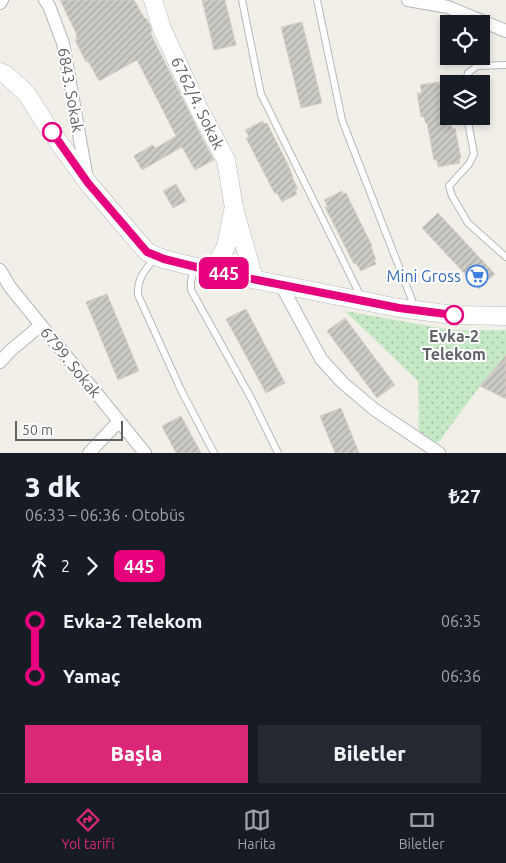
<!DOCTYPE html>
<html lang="tr">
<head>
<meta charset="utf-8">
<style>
	body { margin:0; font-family:Ubuntu,sans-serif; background:#242831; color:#f1f3f6; height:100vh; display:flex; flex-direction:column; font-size:19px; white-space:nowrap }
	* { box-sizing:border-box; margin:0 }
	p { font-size:16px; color:#9ea1a6 }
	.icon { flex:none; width:28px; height:28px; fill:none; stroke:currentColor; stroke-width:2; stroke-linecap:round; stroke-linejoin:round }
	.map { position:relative; height:453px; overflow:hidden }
	.drawer { display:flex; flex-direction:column; background:#171b24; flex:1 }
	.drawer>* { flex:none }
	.badge { padding:0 10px; border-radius:8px; font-size:18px; line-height:32px }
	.tools { position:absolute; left:440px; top:15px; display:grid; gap:10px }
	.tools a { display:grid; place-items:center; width:50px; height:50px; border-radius:0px; background:#171b24; box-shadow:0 2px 8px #0003; font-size:25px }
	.scale { position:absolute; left:15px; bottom:12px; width:108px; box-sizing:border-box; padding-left:5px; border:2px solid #5f6368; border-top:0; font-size:14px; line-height:18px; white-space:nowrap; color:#5f6368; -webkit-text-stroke:4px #fff; paint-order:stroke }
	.map>.badge { position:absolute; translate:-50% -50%; box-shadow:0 0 0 2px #fff }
	.legs { display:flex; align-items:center; gap:8px; height:55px; padding:0 25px; font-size:16px }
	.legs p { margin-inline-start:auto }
	.headline { display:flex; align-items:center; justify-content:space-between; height:85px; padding:0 25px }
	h1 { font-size:28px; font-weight:800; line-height:38px }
	.action { display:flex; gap:10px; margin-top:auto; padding:10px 25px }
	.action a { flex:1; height:58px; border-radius:0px; background:#db2777; color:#fff; font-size:20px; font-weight:800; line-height:58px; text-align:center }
	.action a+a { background:#242831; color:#f1f3f6 }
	ul { padding:0 25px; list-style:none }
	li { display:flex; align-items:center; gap:18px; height:55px; font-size:19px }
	li i { display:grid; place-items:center; width:8px; height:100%; margin:0 6px; background:currentColor }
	li i::after { content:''; width:12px; height:12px; margin:-6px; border:4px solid; border-radius:50%; background:#171b24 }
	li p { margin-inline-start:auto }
	li:first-child i { background:linear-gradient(#0000 50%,currentColor 0) }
	li:last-child i { background:linear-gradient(currentColor 50%,#0000 0) }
	.dock { display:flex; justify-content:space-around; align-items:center; height:70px; border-top:1px solid #363941; background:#171b24; font-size:14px; color:#9ea1a6 }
	.dock a { display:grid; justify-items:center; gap:2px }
	.dock .selected { color:#db2777 }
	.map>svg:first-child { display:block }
	.grass { fill:url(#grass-dots) }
	.building { fill:url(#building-hatch); stroke:#d6d1c6 }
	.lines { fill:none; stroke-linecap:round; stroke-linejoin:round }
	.lane-casing { stroke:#b5b8bc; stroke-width:8 }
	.street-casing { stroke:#b5b8bc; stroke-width:14 }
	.secondary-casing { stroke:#b6babf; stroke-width:19 }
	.lane { stroke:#fff; stroke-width:6 }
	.street { stroke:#fff; stroke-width:12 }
	.secondary { stroke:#fff; stroke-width:18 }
	.line-1-casing { stroke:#fff; stroke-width:11 }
	.line-1 { stroke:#e6007e; stroke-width:8 }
	.stop-1-dot { fill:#fff; stroke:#e6007e; stroke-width:2.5 }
	.labels { text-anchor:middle; stroke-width:4; stroke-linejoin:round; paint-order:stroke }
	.street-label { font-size:16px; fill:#5f6368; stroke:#fff }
	.shop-label { font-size:16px; fill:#366cbe; stroke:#fff; text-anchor:end }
	.stop-label { font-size:16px; font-weight:bold; fill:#5f6368; stroke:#fff }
</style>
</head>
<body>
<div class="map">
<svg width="506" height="453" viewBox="0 0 506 453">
	<defs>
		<pattern id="grass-dots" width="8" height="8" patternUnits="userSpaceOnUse" patternTransform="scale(1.25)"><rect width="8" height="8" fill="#c5e8c5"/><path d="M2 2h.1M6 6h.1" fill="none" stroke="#a3c0a4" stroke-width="1.8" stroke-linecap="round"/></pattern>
		<pattern id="building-hatch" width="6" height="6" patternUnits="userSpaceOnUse" patternTransform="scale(1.25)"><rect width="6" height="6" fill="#cccac5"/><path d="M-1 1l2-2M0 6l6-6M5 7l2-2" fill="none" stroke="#a9a8a4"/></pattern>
	</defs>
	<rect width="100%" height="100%" fill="#f1efe8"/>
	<path class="grass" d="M345,311L451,330H506V360L503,359L480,386L435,447L419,437L418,381Z"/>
	<path class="building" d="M60,0H134L145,19L146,18L150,25L152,32H150L202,138L214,160L195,170L182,147L142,170L134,156L152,145L156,148L176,136L137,60L99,81L88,61L86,62L75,40L77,39L76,36L77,35Z
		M202,0H225L236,45L214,50Z
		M302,22L322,103L301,108L281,27Z
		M439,82L440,86H443L450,125H451L452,129L455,128L461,158L459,159L460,163L438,167L437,160H434L427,123L426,124L424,117H421L417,93H422L420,85Z
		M263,121L264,124L267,123L288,165L293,177H292L298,189L295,190L297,194L282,202L277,193L275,194L246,138L249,137L245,130Z
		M176,184L186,201L173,208L163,191Z
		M342,191L343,194L346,193L372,246L371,247L376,259L374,260L376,264L361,271L356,263L354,264L325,207H328L324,200Z
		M438,213L495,274L479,289L422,228Z
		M107,294L139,371L118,380L86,302Z
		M246,309L285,383L266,393L226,319Z
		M345,318L395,385L377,398L327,331Z
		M506,355V399L480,386Z
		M341,408L359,453H335L320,416Z
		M181,416L201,453H176L162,426Z"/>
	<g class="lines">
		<g class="lane-casing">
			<path id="lane" d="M242,0L261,94L362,299
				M317,0L342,120L415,308
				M465,84L468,73L477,66L506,65
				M467,116L474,154L469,164L449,186L452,196L468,223L506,257
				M155,257C146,270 137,277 138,295L182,392L214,453
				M194,269L191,281V290L251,398L278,453"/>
		</g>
		<g class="street-casing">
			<path id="street" d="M45,0L49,6L63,43L87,179
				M408,0L448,7L506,31
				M0,3L2,0
				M0,270L10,287L145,453
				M281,285L321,359L343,383L375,410L439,453
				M0,362L10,351L41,325
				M89,453L119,421"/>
		</g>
		<g class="secondary-casing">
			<path id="secondary" d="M153,0L162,29L199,109L226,160L234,208L254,279
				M0,72L5,74L27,94L47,126L88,183L147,252L163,259L212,271L399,308L454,315L506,316
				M212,271L226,247L233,211"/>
		</g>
		<use href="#lane" class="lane"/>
		<use href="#street" class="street"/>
		<use href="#secondary" class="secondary"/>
	</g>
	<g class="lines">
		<g class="line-1-casing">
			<path id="line-1" d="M52,132L88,183L147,252L164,259L212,271L399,308L454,315"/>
		</g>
		<use href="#line-1" class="line-1"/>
	</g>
	<defs>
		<g id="supermarket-ring" transform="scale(1.125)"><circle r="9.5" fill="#fff" stroke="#3f7fe0" stroke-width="1.5"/><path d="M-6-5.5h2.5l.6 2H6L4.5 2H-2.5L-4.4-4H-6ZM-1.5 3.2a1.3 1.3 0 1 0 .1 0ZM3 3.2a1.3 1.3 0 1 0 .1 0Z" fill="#3f7fe0"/></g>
	</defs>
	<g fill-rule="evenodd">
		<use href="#supermarket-ring" x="477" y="276"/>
	</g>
	<g class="stop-1-dot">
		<circle cx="52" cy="132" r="9"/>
		<circle cx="454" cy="315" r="9"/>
	</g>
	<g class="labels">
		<g class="street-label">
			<text transform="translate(71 90) rotate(80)" y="6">6843. Sokak</text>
			<text transform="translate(198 103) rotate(64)" y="6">6762/4. Sokak</text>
			<text transform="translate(71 362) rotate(51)" y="6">6799. Sokak</text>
		</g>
		<g class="shop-label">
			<text x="461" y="282">Mini Gross</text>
		</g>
		<g class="stop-label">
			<text x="454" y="342">Evka-2<tspan x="454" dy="18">Telekom</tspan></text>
		</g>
	</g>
</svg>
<div class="tools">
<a><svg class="icon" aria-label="locate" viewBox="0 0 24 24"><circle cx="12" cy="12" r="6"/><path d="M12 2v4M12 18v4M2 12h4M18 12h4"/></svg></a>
<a><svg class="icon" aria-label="layers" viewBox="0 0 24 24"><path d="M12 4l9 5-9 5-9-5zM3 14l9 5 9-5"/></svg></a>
</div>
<div class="scale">50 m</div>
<b class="badge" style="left:224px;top:273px;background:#e6007e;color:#fff">445</b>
</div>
<section class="drawer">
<div class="headline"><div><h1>3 dk</h1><p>06:33 – 06:36 · Otobüs</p></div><b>₺27</b></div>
<div class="legs"><svg class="icon" aria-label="walk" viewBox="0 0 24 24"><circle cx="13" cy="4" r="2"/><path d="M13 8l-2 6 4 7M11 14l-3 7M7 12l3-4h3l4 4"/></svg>2<svg class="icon" aria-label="forward" viewBox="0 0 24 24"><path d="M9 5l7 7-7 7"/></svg><b class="badge" style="background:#e6007e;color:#fff">445</b></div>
<ul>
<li><i style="color:#e6007e"></i><b>Evka-2 Telekom</b><p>06:35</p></li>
<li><i style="color:#e6007e"></i><b>Yamaç</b><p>06:36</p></li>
</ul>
<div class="action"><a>Başla</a><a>Biletler</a></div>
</section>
<nav class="dock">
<a class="selected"><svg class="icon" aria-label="directions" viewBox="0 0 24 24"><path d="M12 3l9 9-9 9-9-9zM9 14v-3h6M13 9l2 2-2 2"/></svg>Yol tarifi</a>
<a><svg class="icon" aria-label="map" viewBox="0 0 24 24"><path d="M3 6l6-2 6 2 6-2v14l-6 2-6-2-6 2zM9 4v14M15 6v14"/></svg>Harita</a>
<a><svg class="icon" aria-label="tickets" viewBox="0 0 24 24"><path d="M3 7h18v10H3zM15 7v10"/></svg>Biletler</a>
</nav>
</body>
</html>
